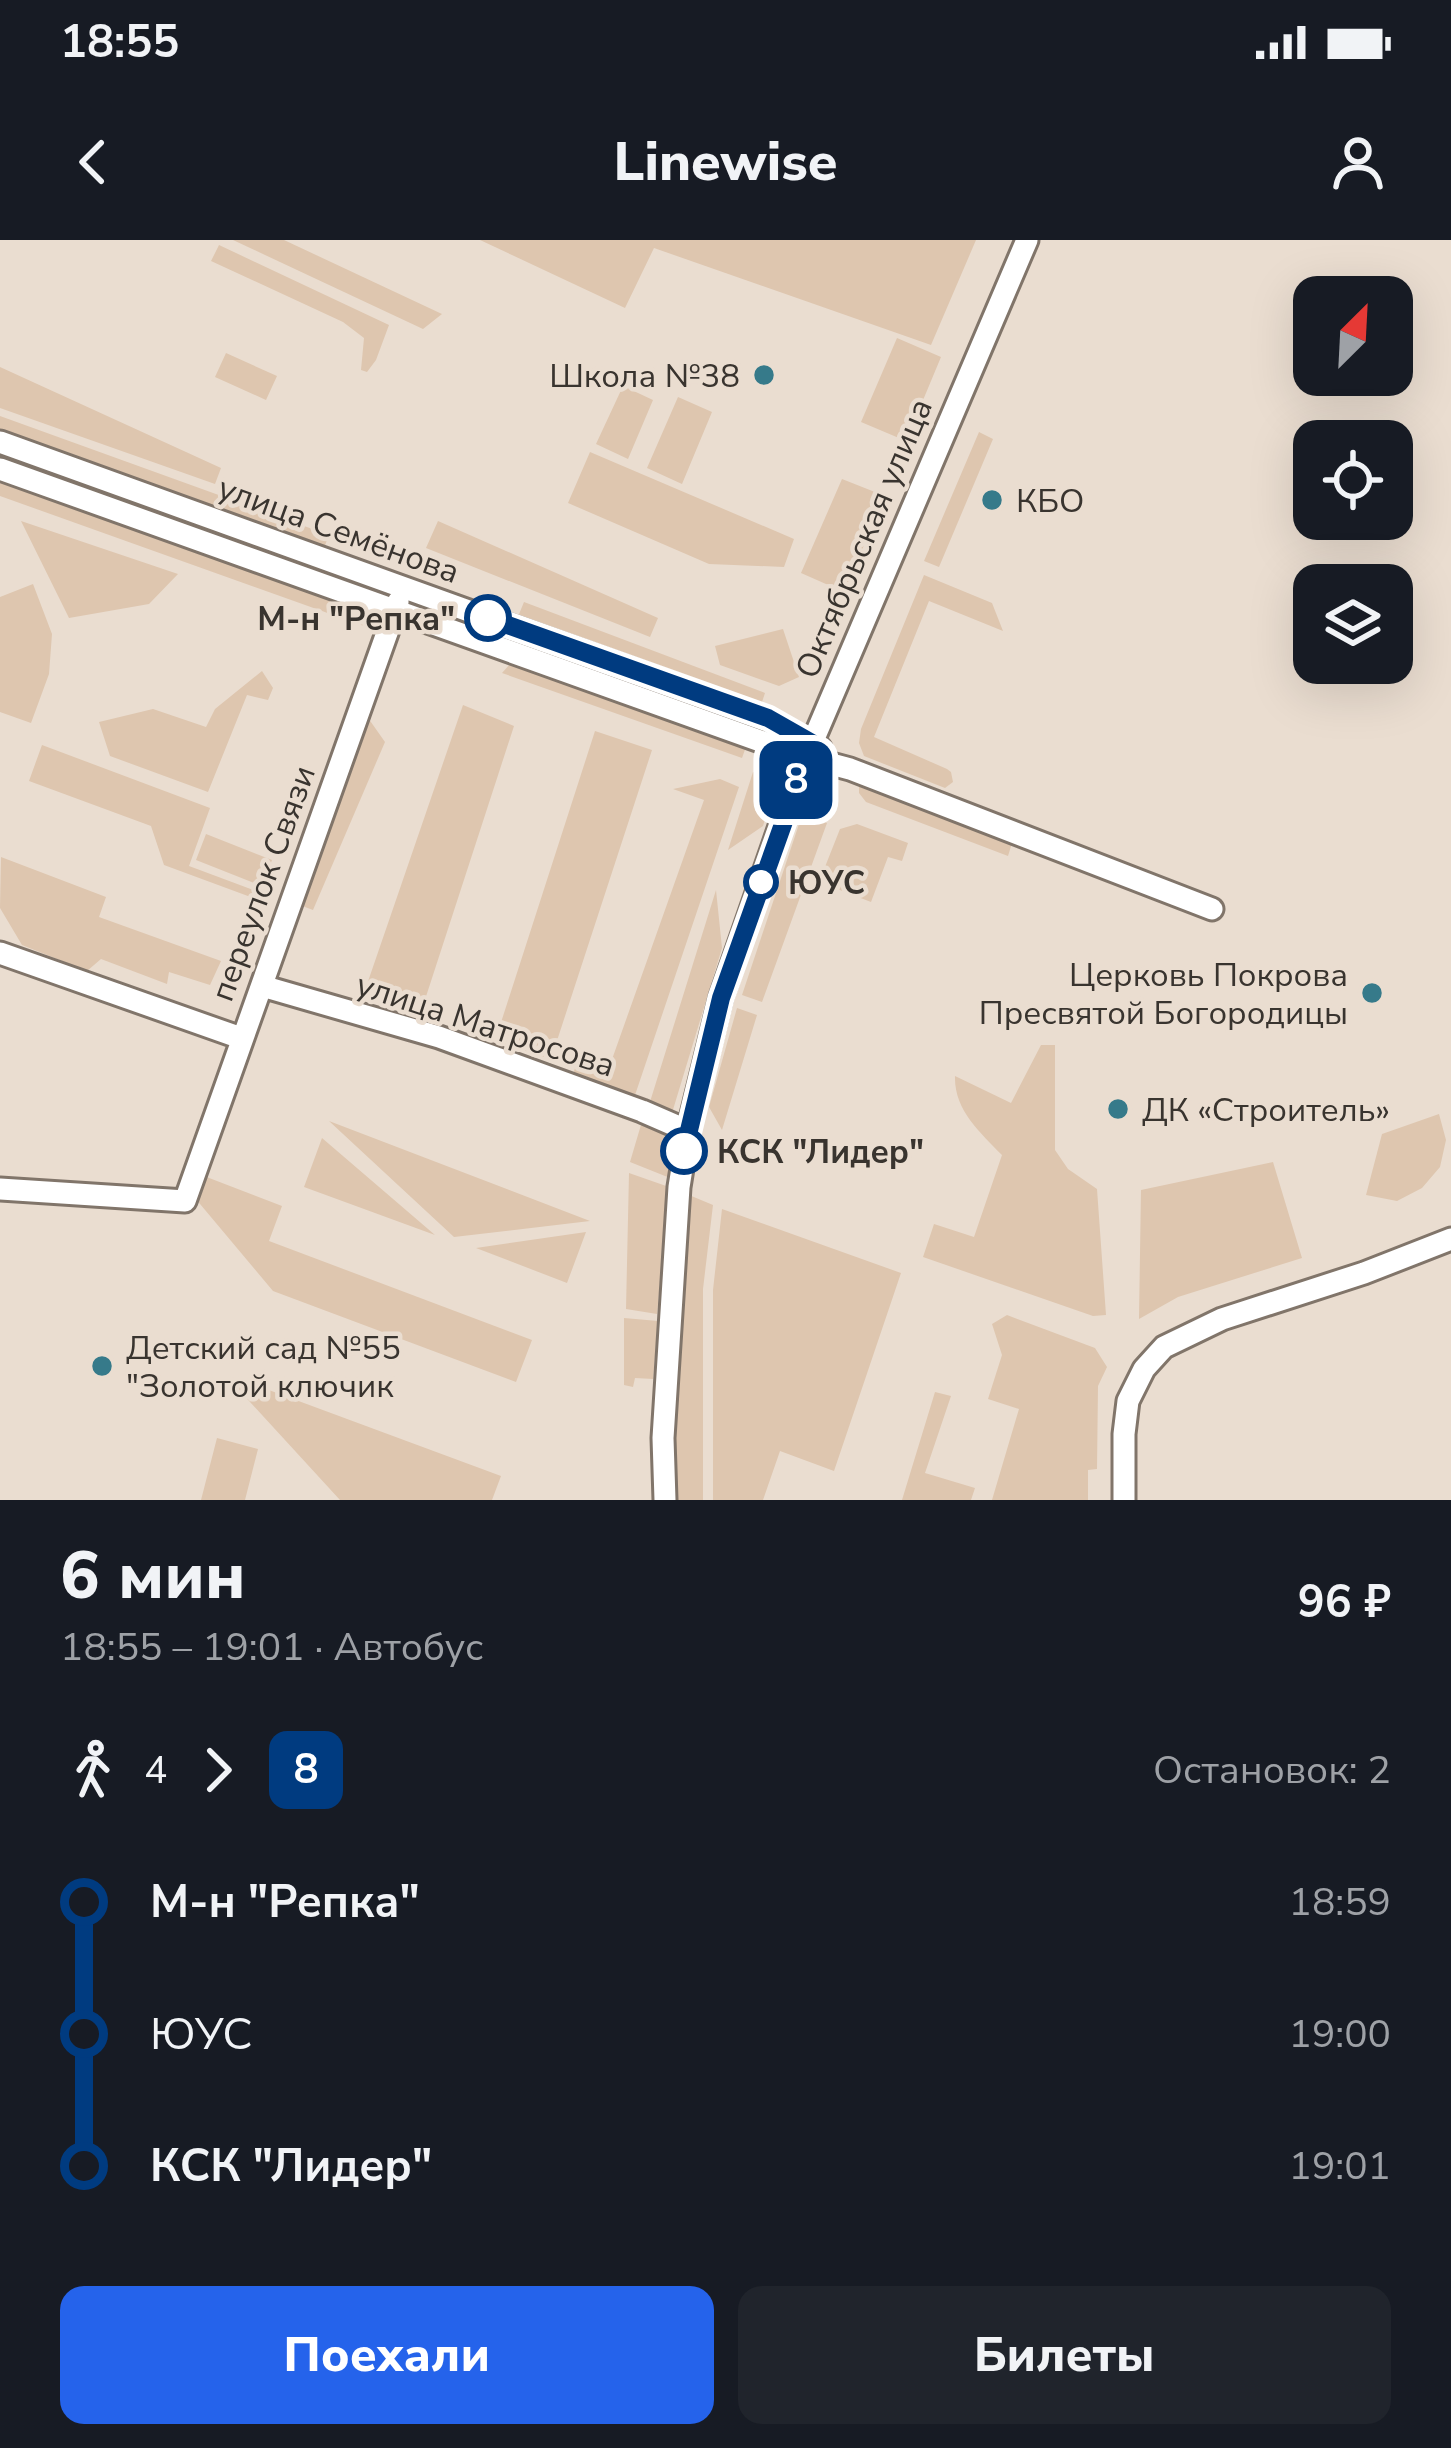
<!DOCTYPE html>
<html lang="ru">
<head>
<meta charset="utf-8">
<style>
	body { margin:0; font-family:"Nunito Sans",sans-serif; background:#20242c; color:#f1f3f6; height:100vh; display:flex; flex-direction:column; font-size:45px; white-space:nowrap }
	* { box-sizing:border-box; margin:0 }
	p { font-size:39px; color:#9ea1a6 }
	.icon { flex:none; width:66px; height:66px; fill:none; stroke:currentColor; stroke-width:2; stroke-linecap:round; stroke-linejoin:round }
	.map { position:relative; height:1260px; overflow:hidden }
	.side { display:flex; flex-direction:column; background:#171b24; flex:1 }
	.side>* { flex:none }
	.badge { padding:0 24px; border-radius:18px; font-size:42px; line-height:78px }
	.needle { width:78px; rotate:24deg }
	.tools { position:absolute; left:1293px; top:36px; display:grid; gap:24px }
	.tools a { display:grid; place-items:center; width:120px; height:120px; border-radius:24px; background:#171b24; box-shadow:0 12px 48px #0002; font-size:60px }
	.map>.badge { position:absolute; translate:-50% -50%; box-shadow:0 0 0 6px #fff }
	.legs { display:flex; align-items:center; gap:18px; height:132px; padding:0 60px; font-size:39px }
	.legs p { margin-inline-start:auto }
	.summary { display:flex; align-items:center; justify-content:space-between; height:204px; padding:0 60px }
	h1 { font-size:66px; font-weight:800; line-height:90px }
	.button { display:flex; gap:24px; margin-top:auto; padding:24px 60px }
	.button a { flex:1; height:138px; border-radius:24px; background:#2563eb; color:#fff; font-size:48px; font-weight:800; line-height:138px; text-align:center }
	.button a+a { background:#20242c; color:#f1f3f6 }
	ul { padding:0 60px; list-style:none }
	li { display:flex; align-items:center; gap:42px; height:132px; font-size:45px }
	li i { display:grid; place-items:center; width:18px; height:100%; margin:0 15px; background:currentColor }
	li i::after { content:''; width:30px; height:30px; margin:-15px; border:9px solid; border-radius:50%; background:#171b24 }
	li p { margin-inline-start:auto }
	li:first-child i { background:linear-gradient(#0000 50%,currentColor 0) }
	li:last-child i { background:linear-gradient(currentColor 50%,#0000 0) }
	.status { display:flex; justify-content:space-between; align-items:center; height:84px; padding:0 60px; background:#171b24; direction:ltr }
	.status svg { height:33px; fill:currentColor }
	header { display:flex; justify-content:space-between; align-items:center; height:156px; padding:0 60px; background:#171b24; font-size:54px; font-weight:800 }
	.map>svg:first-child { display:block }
	.green { fill:#dec6af }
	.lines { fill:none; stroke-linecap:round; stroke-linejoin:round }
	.minor-casing { stroke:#81756a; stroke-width:27 }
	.minor { stroke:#fff; stroke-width:21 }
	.line-1-casing { stroke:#fff; stroke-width:27 }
	.line-1 { stroke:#003b80; stroke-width:18 }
	.poi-dot { fill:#367a8a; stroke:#eaddd0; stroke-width:4.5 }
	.stop-1-dot { fill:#fff; stroke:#003b80; stroke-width:6 }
	.labels { text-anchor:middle; stroke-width:9; stroke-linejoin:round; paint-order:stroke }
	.poi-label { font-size:33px; fill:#39342f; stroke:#eaddd0; text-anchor:start }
	.street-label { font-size:33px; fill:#39342f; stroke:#eaddd0 }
	.stop-label { font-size:33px; font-weight:bold; fill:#39342f; stroke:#eaddd0; text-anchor:start }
</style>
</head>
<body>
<div class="status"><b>18:55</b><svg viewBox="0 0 49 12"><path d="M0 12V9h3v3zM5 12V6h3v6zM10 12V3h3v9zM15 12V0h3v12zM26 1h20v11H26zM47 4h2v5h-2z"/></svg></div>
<header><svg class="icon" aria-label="back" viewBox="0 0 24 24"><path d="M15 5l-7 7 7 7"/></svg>Linewise<svg class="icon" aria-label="person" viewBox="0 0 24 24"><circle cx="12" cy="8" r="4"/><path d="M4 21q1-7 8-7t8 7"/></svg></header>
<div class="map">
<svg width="1451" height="1260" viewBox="0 0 1451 1260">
	<rect width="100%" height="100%" fill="#eaddd0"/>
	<path class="green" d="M233,0H284L442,74L423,89Z
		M480,0H976L931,105L654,8L625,68Z
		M219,5L389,85L376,120L367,132L361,130L364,98L343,82L211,21Z
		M897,98L941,117L906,201L861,182Z
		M226,113L277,136L266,160L215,137Z
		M0,127L221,228L215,244L0,168Z
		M623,146L653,160L628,219L596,204Z
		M678,157L712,172L682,244L647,228Z
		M0,176L329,295L324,308L0,191Z
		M979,192L993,199L939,327L924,321Z
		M590,212L794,299L784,327L709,324L568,263Z
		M0,214L382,349L379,356L0,223Z
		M0,236L370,368L364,386L0,256Z
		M842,239L885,256L844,352L801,333Z
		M21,281L178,334L149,364L69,378Z
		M438,281L658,378L650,397L426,308Z
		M924,335L992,363L1003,391L929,361L874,497L947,529L951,532L953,542L945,548L864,516L859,503L861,489Z
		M33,344L52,394L49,434L31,483L0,472V357Z
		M524,362L765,453L759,471L517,379Z
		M783,389L799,437L779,446L720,425L715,406Z
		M517,416L747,504L742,518L502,433Z
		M262,431L273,448L268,460L247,455L208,552L110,516L99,482L153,469L206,487L215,469Z
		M463,465L514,486L420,775L363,756Z
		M366,475L385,502L313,670L297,664Z
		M595,491L652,510L551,819L495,801Z
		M42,505L210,568L189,626L259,652L256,659L164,625L151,586L29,541Z
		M753,532L777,541L763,586L728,610Z
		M720,539L739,547L632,864L571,841L579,815L610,825L704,560L673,549Z
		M859,543L1012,603L1008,616L866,562L859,553Z
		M802,575L827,583L762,762L742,755Z
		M857,584L908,603L902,621L888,617L871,662L819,642L840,589Z
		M206,594L272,620L262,646L196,620Z
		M1,617L106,657L99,677L221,721L210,745L169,732L167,744L101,719L87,731L22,705L0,668Z
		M716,650L722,708L672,873L649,865Z
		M737,768L757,775L722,890L709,867Z
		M1041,805H1055V910L1068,929L1097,949L1106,1075L1093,1076L923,1017L934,984L974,997L1002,915C980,892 954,870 955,836L1011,863Z
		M1439,874L1446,900L1440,927L1422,948L1397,961L1366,955L1382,894Z
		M643,878L673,890L670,938L630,922Z
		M329,881L590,981L454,997Z
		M322,898L435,995L304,947Z
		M1273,922L1302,1018L1178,1057L1139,1079L1141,950Z
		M629,933L669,947L657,1074L626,1069Z
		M204,936L282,966L269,1001L532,1100L516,1142L273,1051L195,958Z
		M689,955L713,965L703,1049V1260H669Z
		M722,969L901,1033L834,1231L780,1211L763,1260H713V1050Z
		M586,992L567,1043L476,1008Z
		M1007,1075L1095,1108L1107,1127L1098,1146L1097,1229L1088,1230V1260H992L1019,1169L988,1159L1002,1115L992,1084Z
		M624,1078L658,1081L653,1139L635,1138L633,1147L624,1145Z
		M239,1139L501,1236L492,1260H340L239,1150Z
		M935,1152L951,1156L925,1233L975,1248L971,1260H902Z
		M217,1198L258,1209L245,1260H201Z"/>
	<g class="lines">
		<g class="minor-casing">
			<path id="minor" d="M0,202L768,479L820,508
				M0,229L805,517L850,529L1212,669
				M0,713L241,798
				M262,746L439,797L642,871L688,891
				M0,949L185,961L398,362
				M665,1260L663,1198L679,947L688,891L721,757L795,543L1027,0
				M1124,1260V1194L1128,1161L1144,1129L1164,1107L1222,1079L1364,1033L1451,999"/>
		</g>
		<use href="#minor" class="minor"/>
	</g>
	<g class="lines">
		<g class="line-1-casing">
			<path id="line-1" d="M488,378L768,478L812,503L721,758L684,911"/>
		</g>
		<use href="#line-1" class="line-1"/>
	</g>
	<g class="poi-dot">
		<circle cx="764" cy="135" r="12"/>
		<circle cx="992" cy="260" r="12"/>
		<circle cx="1372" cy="753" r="12"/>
		<circle cx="1118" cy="869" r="12"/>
		<circle cx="102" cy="1126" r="12"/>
	</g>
	<g class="stop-1-dot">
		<circle cx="488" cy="378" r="21"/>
		<circle cx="761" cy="642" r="15"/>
		<circle cx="684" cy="911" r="21"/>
	</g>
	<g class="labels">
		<g class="poi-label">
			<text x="740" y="147" text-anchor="end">Школа №38</text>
			<text x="1016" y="272">КБО</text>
			<text x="1348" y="746" text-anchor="end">Церковь Покрова<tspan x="1348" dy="38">Пресвятой Богородицы</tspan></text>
			<text x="1142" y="881">ДК «Строитель»</text>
			<text x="126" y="1119">Детский сад №55<tspan x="126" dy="38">"Золотой ключик</tspan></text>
		</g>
		<g class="street-label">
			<text transform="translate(339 289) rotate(20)" y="12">улица Семёнова</text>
			<text transform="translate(863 298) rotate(-67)" y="12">Октябрьская улица</text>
			<text transform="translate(262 643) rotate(-70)" y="12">переулок Связи</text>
			<text transform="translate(486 784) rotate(18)" y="12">улица Матросова</text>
		</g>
		<g class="stop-label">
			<text x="455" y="390" text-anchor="end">М-н "Репка"</text>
			<text x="788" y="654">ЮУС</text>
			<text x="717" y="923">КСК "Лидер"</text>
		</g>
	</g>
</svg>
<div class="tools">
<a><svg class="needle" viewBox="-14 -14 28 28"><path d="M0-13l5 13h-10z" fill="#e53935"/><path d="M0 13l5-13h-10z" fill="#9ea1a6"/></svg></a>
<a><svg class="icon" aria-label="locate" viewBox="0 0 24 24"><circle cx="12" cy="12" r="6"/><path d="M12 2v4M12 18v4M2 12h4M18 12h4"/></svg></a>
<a><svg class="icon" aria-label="layers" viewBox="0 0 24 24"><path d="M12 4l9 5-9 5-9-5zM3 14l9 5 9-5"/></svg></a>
</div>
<b class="badge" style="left:796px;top:540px;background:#003b80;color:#fff">8</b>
</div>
<section class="side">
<div class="summary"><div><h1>6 мин</h1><p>18:55 – 19:01 · Автобус</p></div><b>96 ₽</b></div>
<div class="legs"><svg class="icon" aria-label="walk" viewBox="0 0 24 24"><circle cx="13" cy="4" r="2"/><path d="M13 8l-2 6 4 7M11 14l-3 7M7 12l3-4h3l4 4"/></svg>4<svg class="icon" aria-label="forward" viewBox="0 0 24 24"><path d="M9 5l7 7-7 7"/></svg><b class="badge" style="background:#003b80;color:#fff">8</b><p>Остановок: 2</p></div>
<ul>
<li><i style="color:#003b80"></i><b>М-н &quot;Репка&quot;</b><p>18:59</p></li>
<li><i style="color:#003b80"></i><span>ЮУС</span><p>19:00</p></li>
<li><i style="color:#003b80"></i><b>КСК &quot;Лидер&quot;</b><p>19:01</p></li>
</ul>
<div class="button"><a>Поехали</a><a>Билеты</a></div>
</section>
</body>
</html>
